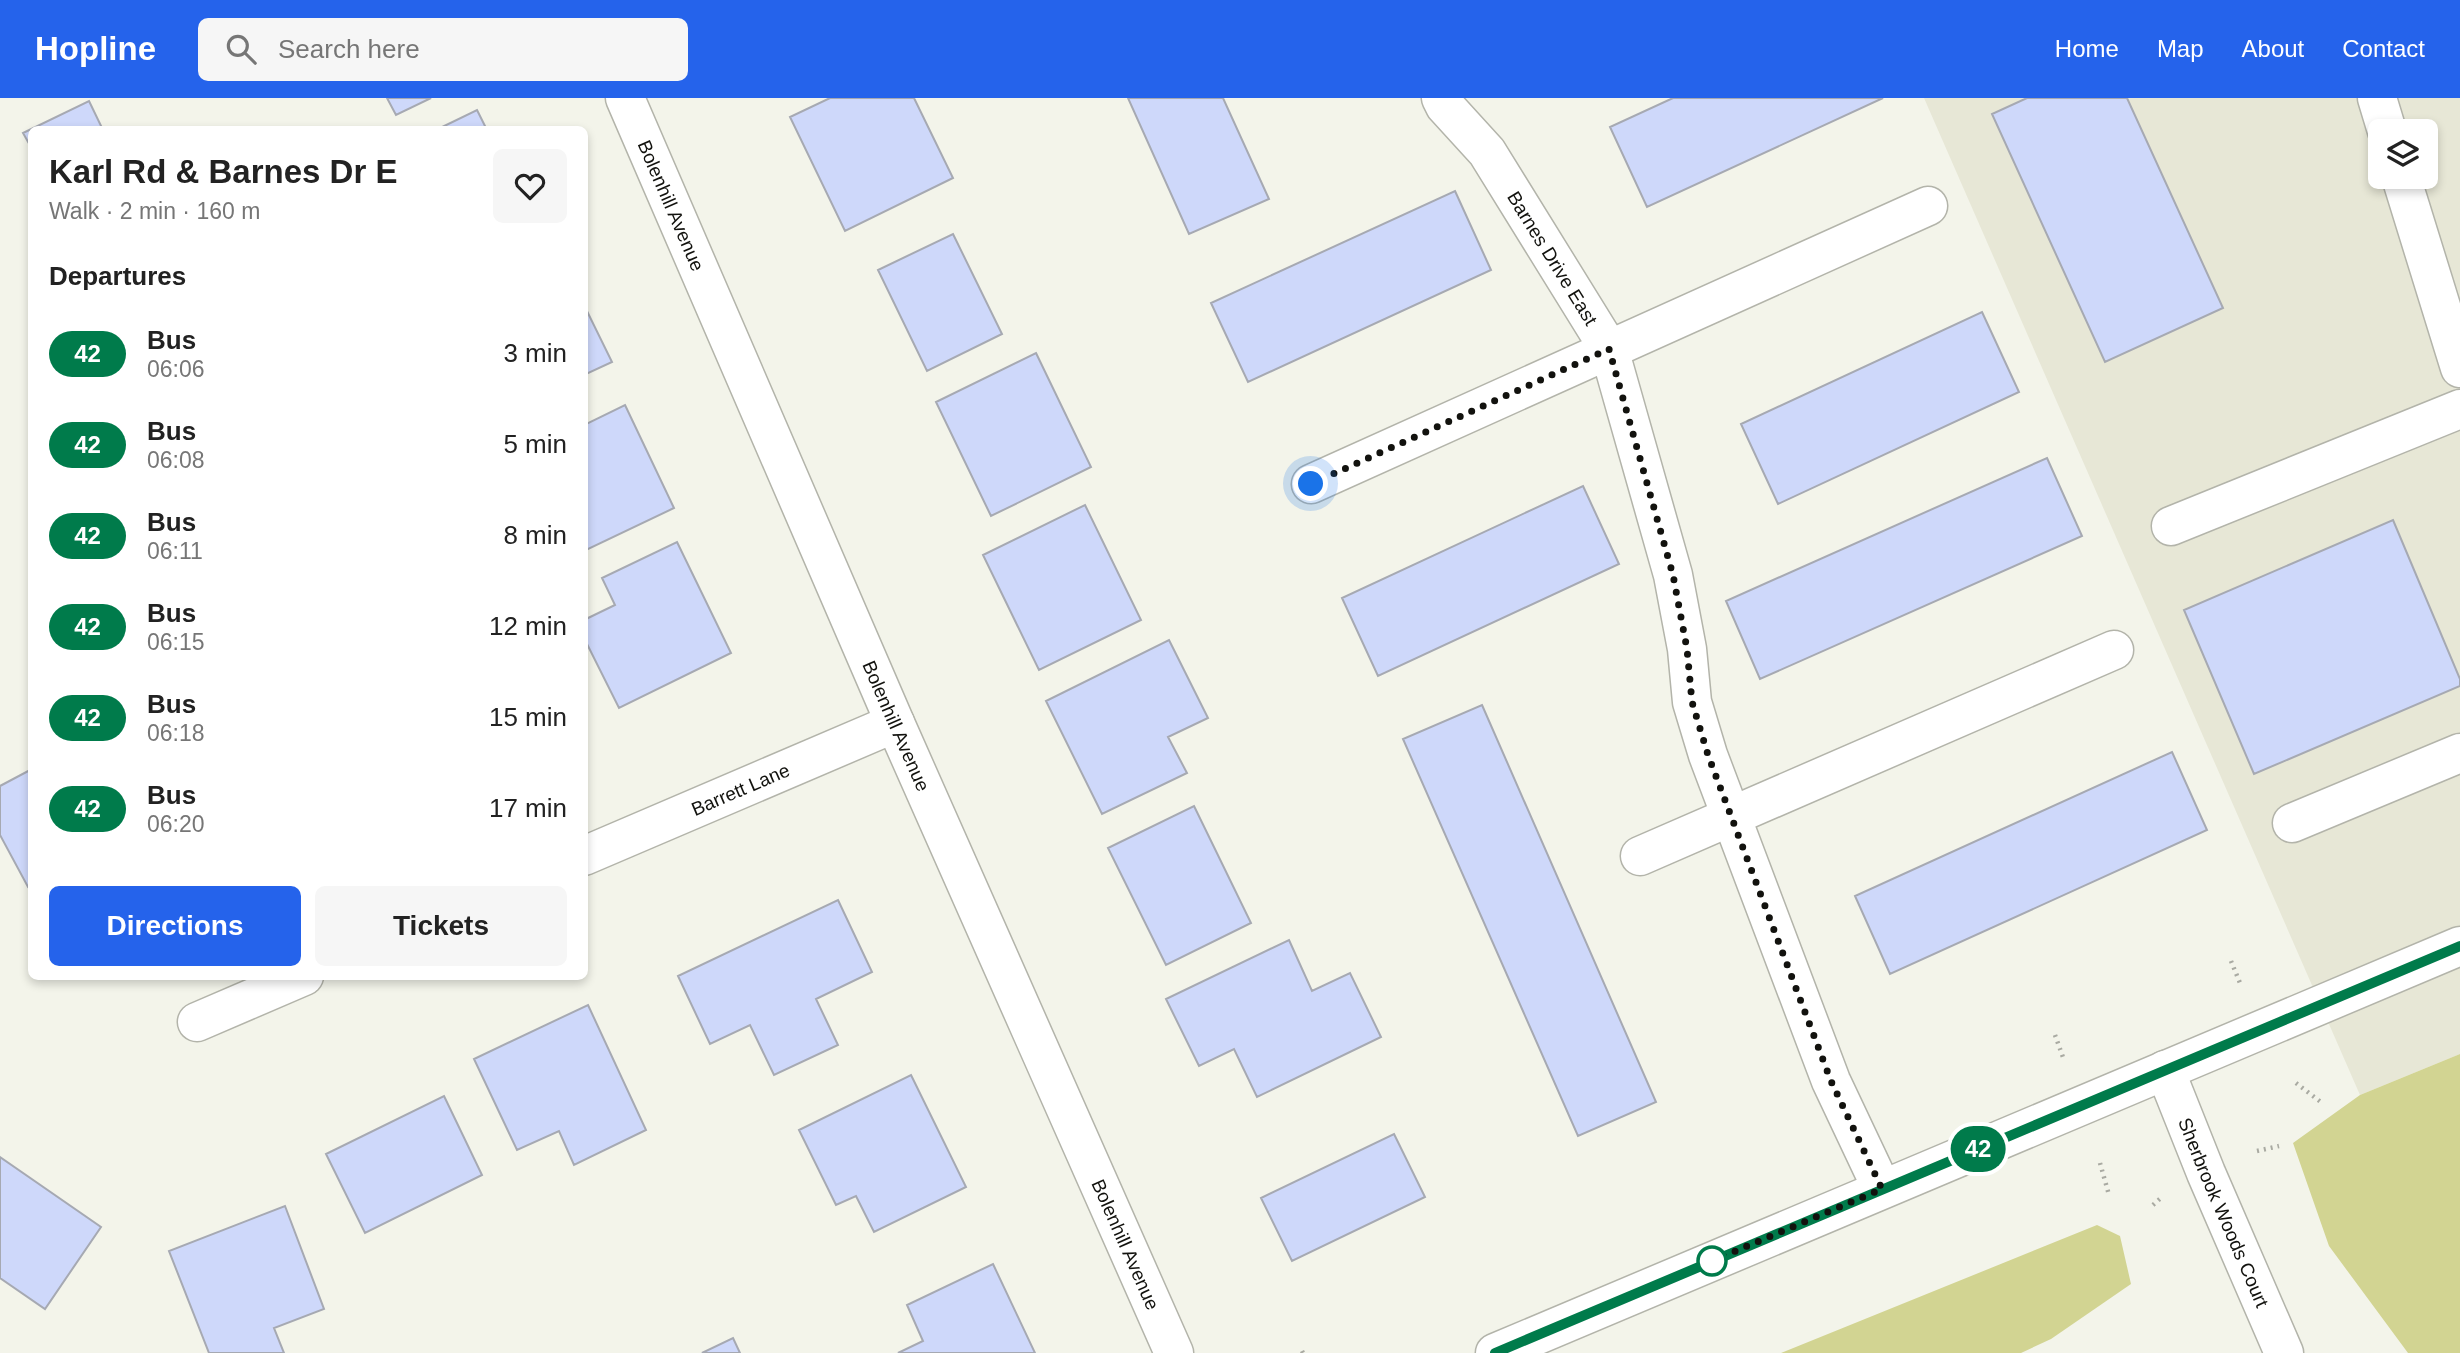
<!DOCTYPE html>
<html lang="en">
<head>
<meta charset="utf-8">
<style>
	body { margin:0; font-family:Helvetica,sans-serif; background:#f6f6f6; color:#222; height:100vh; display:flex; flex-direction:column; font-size:26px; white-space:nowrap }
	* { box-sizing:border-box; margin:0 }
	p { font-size:23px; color:#767676 }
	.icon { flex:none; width:38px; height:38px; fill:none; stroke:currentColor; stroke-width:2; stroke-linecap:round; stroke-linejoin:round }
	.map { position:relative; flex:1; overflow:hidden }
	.side { position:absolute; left:28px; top:28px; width:560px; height:854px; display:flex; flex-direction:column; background:#fff; border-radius:10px; box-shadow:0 4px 10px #0003 }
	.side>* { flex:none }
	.badge { padding:0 14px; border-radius:23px; font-size:24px; line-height:46px }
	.controls { position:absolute; left:2368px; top:21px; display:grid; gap:14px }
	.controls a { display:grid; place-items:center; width:70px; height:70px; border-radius:10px; background:#fff; box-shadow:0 4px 10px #0003; font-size:35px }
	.you { position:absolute; width:35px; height:35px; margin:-18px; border:5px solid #fff; border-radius:50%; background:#1a73e8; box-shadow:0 0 0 10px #1a73e833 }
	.map>.badge { position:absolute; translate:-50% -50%; box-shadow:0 0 0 4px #fff }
	h2 { padding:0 21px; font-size:26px; line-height:63px }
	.round { display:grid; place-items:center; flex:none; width:74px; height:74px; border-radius:10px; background:#f6f6f6 }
	.headline { display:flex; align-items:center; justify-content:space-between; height:119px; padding:0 21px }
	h1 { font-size:33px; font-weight:700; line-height:52px }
	.cta { display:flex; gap:14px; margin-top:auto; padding:14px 21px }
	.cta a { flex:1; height:80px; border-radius:10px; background:#2563eb; color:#fff; font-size:28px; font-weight:700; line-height:80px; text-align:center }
	.cta a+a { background:#f6f6f6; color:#222 }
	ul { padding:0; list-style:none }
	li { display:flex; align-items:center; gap:21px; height:91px; padding:0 21px }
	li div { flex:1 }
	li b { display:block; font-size:26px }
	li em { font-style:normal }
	li .badge { min-width:77px; font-weight:700; text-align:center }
	header { display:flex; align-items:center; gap:42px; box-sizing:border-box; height:98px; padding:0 35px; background:#2563eb; color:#fff }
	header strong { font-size:33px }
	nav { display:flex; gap:38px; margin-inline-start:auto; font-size:24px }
	.search { width:490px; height:63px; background:#f6f6f6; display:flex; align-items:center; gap:18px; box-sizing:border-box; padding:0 24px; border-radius:10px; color:#767676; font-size:26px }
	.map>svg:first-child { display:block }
	.built { fill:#e7e7d6; fill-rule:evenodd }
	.green { fill:#d2d492 }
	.building { fill:#ced8fa; stroke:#a6a9b2; stroke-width:2 }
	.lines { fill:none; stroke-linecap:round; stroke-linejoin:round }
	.minor-casing { stroke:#b3b4aa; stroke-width:41 }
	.path { stroke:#a9aaa2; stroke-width:4.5; stroke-dasharray:2 5; stroke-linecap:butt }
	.minor { stroke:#fff; stroke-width:38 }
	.line-casing { stroke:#fff; stroke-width:16 }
	.line { stroke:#007b4b; stroke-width:10 }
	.walk { stroke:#12120e; stroke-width:7; stroke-dasharray:0 12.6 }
	.stop-dot { fill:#fff; stroke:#007b4b; stroke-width:3.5 }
	.labels { text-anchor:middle; stroke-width:5; stroke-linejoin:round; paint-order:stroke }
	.street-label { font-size:19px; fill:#12120e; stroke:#fff }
</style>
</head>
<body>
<header>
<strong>Hopline</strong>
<div class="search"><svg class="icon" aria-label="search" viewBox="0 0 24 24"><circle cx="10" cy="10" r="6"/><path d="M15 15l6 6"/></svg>Search here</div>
<nav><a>Home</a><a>Map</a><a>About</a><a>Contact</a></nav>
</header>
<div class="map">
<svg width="2460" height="1255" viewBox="0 0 2460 1255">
	<rect width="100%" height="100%" fill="#f3f4ea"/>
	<path class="built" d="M1924,0H2460V956L2360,997ZM2380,33H2426V79H2380Z"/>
	<path class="green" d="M2460,956V1255H2408L2329,1148L2293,1045L2360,997Z
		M2097,1127L2120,1138L2131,1186L2051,1241L2021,1255H1781Z"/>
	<path class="building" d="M387,0H431L396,17Z
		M830,0H914L953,80L845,133L790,19Z
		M1128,0H1223L1269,101L1189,136Z
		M1673,0H1883L1647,109L1610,29Z
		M2027,0H2127L2223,210L2105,264L1992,16Z
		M89,3L103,32H32V51L23,35Z
		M477,12L487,32H436Z
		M1455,93L1491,172L1248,284L1211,205Z
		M953,136L1002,236L927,273L878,172Z
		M584,207L612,264L584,277Z
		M1982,214L2019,294L1778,406L1741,326Z
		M1036,255L1091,369L991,418L936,304Z
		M625,307L674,410L584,453V327Z
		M2047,360L2082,438L1760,581L1726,503Z
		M1583,388L1619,466L1378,578L1342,500Z
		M1085,407L1141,522L1039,572L983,457Z
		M2393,422L2460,581V588L2254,676L2184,512Z
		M677,444L731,555L619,610L584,540V522L615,507L602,480Z
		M1169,542L1208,620L1168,639L1187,675L1102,716L1046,603Z
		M1482,607L1656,1004L1578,1038L1403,641Z
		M2172,654L2207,732L1890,876L1855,798Z
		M32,671V787L28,789L0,737V688Z
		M1194,708L1251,825L1166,867L1108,750Z
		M838,802L872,874L816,901L838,947L774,977L750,927L710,946L678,878Z
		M1289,842L1312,893L1350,875L1381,939L1257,999L1234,951L1199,968L1166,901Z
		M588,907L646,1032L574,1067L559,1033L517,1052L474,961Z
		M911,977L966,1089L874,1134L856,1098L836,1107L799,1032Z
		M444,998L482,1077L365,1135L326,1056Z
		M1394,1036L1425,1099L1292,1163L1261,1100Z
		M0,1059L101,1129L45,1211L0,1180Z
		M285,1108L324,1211L274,1230L284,1255H209L169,1153Z
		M993,1166L1035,1255H898L923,1243L907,1207Z
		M733,1240L740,1255H702Z"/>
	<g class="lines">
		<g class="minor-casing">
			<g id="minor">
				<path id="s1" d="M625,0L895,625L1174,1255"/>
				<path id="s2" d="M1441,0L1445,8L1487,54L1609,251L1673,477L1687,551L1692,604L1708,657L1831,983L1882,1091"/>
				<path d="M2377,0L2387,33"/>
				<path d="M2401,79L2460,270"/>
				<path d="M1311,386L1928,108"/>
				<path d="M2171,428L2460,311"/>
				<path d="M2292,725L2460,655"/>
				<path id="s3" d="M584,758L895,625"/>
				<path d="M1640,758L2114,552"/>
				<path d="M197,924L304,878"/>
				<path id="s4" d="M2165,972L2206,1075L2284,1255"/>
				<path d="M1495,1255L2460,848"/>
			</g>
		</g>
		<path class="path" d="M2231,863L2240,885
			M2055,937L2064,962
			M2296,985L2322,1005
			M2257,1053L2279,1048
			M2100,1065L2109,1097
			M2153,1107L2163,1098
			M1302,1253L1303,1255"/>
		<use href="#minor" class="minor"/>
	</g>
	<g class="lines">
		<g class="line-casing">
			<path id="line" d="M1495,1255L2460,848"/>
		</g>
		<use href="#line" class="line"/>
		<path class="walk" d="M1311,386L1609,251L1673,477L1687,551L1692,604L1708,657L1831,983L1882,1091L1712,1163"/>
	</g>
	<circle class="stop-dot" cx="1712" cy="1163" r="14"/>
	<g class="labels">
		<g class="street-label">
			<text dy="7" stroke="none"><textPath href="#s1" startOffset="117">Bolenhill Avenue</textPath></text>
			<text dy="7" stroke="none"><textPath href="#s2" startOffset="196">Barnes Drive East</textPath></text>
			<text dy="7" stroke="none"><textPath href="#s1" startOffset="684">Bolenhill Avenue</textPath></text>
			<text dy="7" stroke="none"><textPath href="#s3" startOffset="170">Barrett Lane</textPath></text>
			<text dy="7" stroke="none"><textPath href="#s4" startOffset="154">Sherbrook Woods Court</textPath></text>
			<text dy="7" stroke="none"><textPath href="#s1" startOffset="1251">Bolenhill Avenue</textPath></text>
		</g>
	</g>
</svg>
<div class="controls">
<a><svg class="icon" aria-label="layers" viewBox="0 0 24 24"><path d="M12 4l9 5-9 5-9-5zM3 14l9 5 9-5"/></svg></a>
</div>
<div class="you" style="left:1311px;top:386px"></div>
<b class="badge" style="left:1978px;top:1051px;background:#007b4b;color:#fff">42</b>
<section class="side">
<div class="headline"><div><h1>Karl Rd &amp; Barnes Dr E</h1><p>Walk · 2 min · 160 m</p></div><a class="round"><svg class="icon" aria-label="heart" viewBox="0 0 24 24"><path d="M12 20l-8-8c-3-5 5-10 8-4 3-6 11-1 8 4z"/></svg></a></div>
<h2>Departures</h2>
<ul>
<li><span class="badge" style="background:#007b4b;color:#fff">42</span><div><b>Bus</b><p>06:06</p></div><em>3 min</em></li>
<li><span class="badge" style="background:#007b4b;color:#fff">42</span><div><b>Bus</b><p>06:08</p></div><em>5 min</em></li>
<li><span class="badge" style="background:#007b4b;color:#fff">42</span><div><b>Bus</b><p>06:11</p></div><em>8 min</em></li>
<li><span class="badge" style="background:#007b4b;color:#fff">42</span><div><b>Bus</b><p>06:15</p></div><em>12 min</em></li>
<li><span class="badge" style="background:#007b4b;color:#fff">42</span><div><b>Bus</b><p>06:18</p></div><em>15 min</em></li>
<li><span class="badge" style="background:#007b4b;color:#fff">42</span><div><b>Bus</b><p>06:20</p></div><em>17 min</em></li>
</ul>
<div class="cta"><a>Directions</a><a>Tickets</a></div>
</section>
</div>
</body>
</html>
